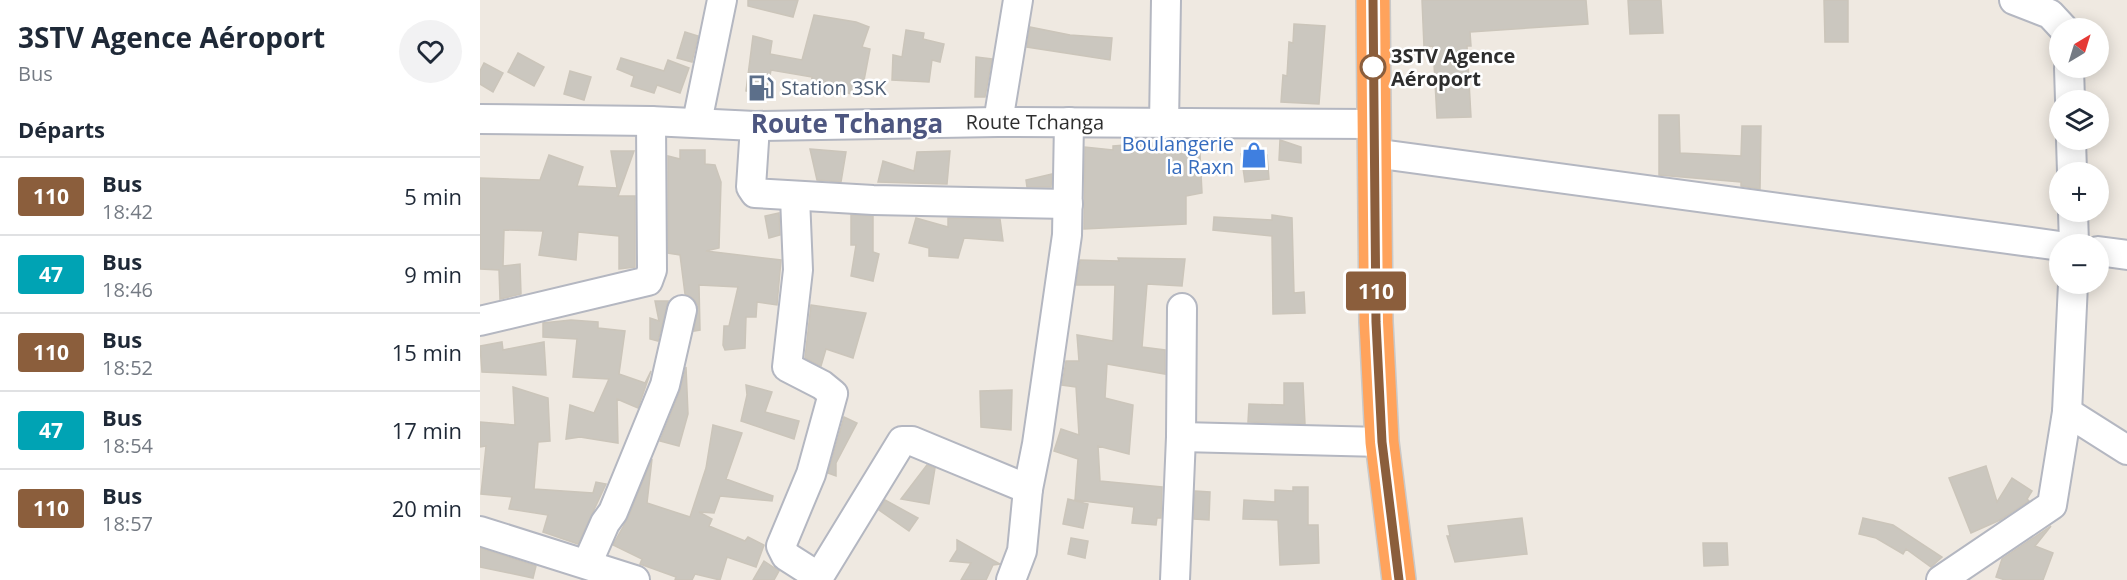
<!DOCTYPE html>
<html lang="fr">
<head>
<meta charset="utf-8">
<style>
	body { margin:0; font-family:"Open Sans",sans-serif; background:#f2f2f3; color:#1f2937; height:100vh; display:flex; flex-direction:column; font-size:22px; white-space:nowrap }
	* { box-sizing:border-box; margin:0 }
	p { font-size:20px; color:#747a83 }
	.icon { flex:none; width:33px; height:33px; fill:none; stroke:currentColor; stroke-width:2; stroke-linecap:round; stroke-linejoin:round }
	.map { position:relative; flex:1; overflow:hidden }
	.details { display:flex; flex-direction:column; background:#fff; width:480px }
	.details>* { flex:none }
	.badge { padding:0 12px; border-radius:4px; font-size:21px; line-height:39px }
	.needle { width:39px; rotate:38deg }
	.buttons { position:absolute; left:1569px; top:18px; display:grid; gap:12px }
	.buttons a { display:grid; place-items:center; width:60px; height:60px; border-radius:50%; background:#fff; box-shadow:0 3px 15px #0003; font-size:30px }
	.map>.badge { position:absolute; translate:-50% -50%; box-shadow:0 0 0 3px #fff }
	h2 { padding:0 18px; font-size:22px; line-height:54px }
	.round { display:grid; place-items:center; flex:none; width:63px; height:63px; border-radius:32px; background:#f2f2f3 }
	.head { display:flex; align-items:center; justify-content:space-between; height:102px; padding:0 18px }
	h1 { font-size:28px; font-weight:700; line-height:45px }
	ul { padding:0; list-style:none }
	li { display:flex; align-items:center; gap:18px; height:78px; padding:0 18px; border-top:2px solid #e0e1e3 }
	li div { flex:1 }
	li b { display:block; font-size:22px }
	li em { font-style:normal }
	li .badge { min-width:66px; font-weight:700; text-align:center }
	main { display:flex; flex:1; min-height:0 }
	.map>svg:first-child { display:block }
	.building { fill:#cbc7bf; stroke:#cbc5ba; stroke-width:1.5 }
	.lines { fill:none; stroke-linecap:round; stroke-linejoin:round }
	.minor-casing { stroke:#b4b7c1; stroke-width:32 }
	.highway-casing { stroke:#c9c9c9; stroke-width:36 }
	.minor { stroke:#fff; stroke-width:28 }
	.highway { stroke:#ffa35c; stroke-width:33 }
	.line-casing { stroke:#fff; stroke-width:14 }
	.line { stroke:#8b5e3c; stroke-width:9 }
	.stop-dot { fill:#fff; stroke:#8b5e3c; stroke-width:3 }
	.labels { text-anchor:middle; stroke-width:5; stroke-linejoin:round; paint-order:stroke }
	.stop-label { font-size:20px; font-weight:bold; fill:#2e2e2e; stroke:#fff; text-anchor:start }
	.service-label { font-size:20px; fill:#4e5e75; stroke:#fff; text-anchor:start }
	.street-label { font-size:20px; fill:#2e2e2e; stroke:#fff }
	.shop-label { font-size:20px; fill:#366cbe; stroke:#fff; text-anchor:end }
	.district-label { font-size:26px; font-weight:bold; fill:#4d5680; stroke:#fff }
</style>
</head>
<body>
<main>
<section class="details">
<div class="head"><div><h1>3STV Agence Aéroport</h1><p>Bus</p></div><a class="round"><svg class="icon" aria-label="heart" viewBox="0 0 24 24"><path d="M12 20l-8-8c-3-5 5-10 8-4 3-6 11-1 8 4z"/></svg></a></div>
<h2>Départs</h2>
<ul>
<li><span class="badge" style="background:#8b5e3c;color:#fff">110</span><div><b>Bus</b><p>18:42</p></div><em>5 min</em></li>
<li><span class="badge" style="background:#00a3b4;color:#fff">47</span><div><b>Bus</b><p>18:46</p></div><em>9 min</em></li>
<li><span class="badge" style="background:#8b5e3c;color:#fff">110</span><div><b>Bus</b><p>18:52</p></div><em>15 min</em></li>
<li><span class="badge" style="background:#00a3b4;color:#fff">47</span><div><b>Bus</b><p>18:54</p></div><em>17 min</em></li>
<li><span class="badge" style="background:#8b5e3c;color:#fff">110</span><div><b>Bus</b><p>18:57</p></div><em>20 min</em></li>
</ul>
</section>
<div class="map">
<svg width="1647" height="580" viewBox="0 0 1647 580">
	<rect width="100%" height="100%" fill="#efe9e1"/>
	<path class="building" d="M268,0H318L313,17L268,6Z
		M942,0H1106L1108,24L990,32L991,46H987L991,117L957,118L953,46L944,47Z
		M1148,0H1181L1183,33L1150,34Z
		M1344,0H1368V42H1345Z
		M334,15L376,22L389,27L382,47L390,49L381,96L331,85L332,77L291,70L286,95L266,91L273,36L292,41L290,54L322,60Z
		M814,24L845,26L839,104L801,102L803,75L807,76L809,42L813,43Z
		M550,27L590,35L632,38L630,60L547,47Z
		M426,30L444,33L443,39L464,44L460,62L452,60L449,82L412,80L413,55L422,57Z
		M205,32L218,36L212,62L197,58Z
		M38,53L64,67L54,86L28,72Z
		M496,57L512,59L505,97H495Z
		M141,58L184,71L188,60L209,68L200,93L177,85L174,93L151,86L154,76L137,69Z
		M4,63L23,73L13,92L0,84V71Z
		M90,71L111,77L104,100L84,94Z
		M1179,115H1199L1200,153L1261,156L1262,126H1281L1280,189L1261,186V182L1179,175Z
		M800,140L821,147V163L799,160Z
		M672,143L673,153L720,154L722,193L706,196V224L604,229L605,147L633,150V146Z
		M330,149L366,152L361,182L337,180Z
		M200,150H225V164L235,165L241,182L239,248L226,251L301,260L297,305L277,302L276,317H266L265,348L245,350L243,345L244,326H249L258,287L219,285L220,330L214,331L218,305L213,298L205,294L200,255L188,253V156L200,159Z
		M131,151H154L138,196H155V267L139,269V236L98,232L96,260L59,255L63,231L24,230L23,266L40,264L41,294L20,299L19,270L0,269V178L60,180L69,155L103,167L97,186L137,188Z
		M470,151L467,184L398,182L403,161L434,171L437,152Z
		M761,154L787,155L789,179L765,182Z
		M572,174L571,187H547L546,180Z
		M299,213L300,235L289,238L285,216Z
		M371,215L393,216V252L399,254L393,281L371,276L376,245H371Z
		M792,215L812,218L814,293L824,292L825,313L793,314L792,236L733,230L734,217L792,220Z
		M436,218L468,227V218L520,219L523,241L484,238L478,258L449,256V248L429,243Z
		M638,258L705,259L702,286L667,284L662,347L685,350V374L627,364L625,398L653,405L649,454L618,446L620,481L682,487L681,518H677L676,525L652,523L654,507L595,500L598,459L574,451L581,429L599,435L596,387L582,385L586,361H599L597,335L633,341L635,285H596L600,260L639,261Z
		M175,301H188L178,341L170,339V318L179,321Z
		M331,305L386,313L373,358L346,349L341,366L325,358Z
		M91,320L118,322V328L145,331L139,374L165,383L171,371L158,408L137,399L138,443L100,437L86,439L90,405L114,413L129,379L93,377L97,339L63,337V323Z
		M22,342L23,350L64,342L66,375L2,372L0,346Z
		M206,367L208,414L199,446L180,441L200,391Z
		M804,383H823L825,424L768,422L769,404L804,405Z
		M266,385L292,392L285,412L319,421L314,439L261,421L267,395Z
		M33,387L68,398L70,441L58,442L54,489L113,493L116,482L126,484L98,544L63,532L68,515L29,509L32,497L1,494L6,446L0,447V422L35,425Z
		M532,390L531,430L501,427L500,391Z
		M364,417L377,423L356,463V476L348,473Z
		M233,425L262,433L246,479L293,496L292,501L240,496L234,513L219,512L232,519L229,526L265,541L268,537L284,545L276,567L247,557L240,580L215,574L212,580H195L196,577L160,564L162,559L133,545L148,518L172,459L167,503L210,517L226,468Z
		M447,465L455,468L449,504L421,499Z
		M1506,466L1517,502L1532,478L1552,491L1547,499L1549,501L1520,520L1491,533L1469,478Z
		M813,487H828V525H838L839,563L800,565L798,520L763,519L764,500L795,502V490L813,491Z
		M715,491L730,492L729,520L714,519Z
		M588,499L608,504L603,528L583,524Z
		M405,500L438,518L429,531L399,510Z
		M1042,518L1047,554L975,562L967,536H970L968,526Z
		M1383,518L1413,525L1462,557L1451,567L1426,549L1423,554L1396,538L1379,534Z
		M1571,526L1555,546L1573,553L1563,580H1525L1516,577L1522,559Z
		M591,538L608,541L605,558L588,554Z
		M477,540L520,564L513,565L506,580H481L491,563L470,561L477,550Z
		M1223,543H1247L1248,565L1224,566Z
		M0,548L56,566L53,578L0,567Z
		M284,561L299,571L294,580H273Z"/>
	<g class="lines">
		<g class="minor-casing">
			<g id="minor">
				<path d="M1534,0L1570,14L1583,28"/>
				<path d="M1589,68L1590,100"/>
				<path id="s1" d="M0,119L171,121L275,126L518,122L893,124"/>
				<path d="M217,122L242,0"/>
				<path d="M518,122L538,0"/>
				<path d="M684,124L686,0"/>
				<path d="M275,126L271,187L275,193L393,200L588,204"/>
				<path d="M1591,140L1592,172"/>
				<path d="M893,153L1580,246"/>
				<path d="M315,197L318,270L307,367L342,385L353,394L331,474L301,546L306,556L339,577"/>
				<path d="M1593,212L1594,244"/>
				<path d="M1618,251L1647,255"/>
				<path d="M0,321L168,281L172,270L171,121"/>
				<path d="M1587,412L1647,450"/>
				<path d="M701,437L902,442"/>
				<path d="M0,531L155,580"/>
				<path d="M107,564L125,523L133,512L185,385L202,310"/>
				<path d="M337,580L422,441H432L548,489"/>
				<path d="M531,580L542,551L548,489L557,444L587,235L589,122"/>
				<path d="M695,580L701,437L702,308"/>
				<path d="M1461,580L1572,505L1587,412L1593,284"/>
			</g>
		</g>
		<g class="highway-casing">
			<path id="highway" d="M893,0L896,322L902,442L919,580"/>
		</g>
		<use href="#minor" class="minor"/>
		<use href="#highway" class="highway"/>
	</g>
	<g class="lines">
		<g class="line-casing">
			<path id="line" d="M893,0L896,322L902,442L919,580"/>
		</g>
		<use href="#line" class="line"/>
	</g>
	<defs>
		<g id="fuel-bare" transform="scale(2.07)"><path d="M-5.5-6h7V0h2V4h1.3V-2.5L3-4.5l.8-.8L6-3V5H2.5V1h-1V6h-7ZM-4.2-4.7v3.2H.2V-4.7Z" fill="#5c6f8a" stroke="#fff" stroke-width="2.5" paint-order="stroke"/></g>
		<g id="shop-bare" transform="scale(2.07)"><path d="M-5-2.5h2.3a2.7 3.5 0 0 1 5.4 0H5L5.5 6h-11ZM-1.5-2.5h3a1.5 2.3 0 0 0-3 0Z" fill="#3f7fe0" stroke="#fff" stroke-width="2.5" paint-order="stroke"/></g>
	</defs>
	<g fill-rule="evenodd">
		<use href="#fuel-bare" x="281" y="88"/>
		<use href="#shop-bare" x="774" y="155"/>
	</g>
	<circle class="stop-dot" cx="893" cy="67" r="12"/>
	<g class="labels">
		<g class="stop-label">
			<text x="911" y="63">3STV Agence<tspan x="911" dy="23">Aéroport</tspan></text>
		</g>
		<g class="service-label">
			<text x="301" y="95">Station 3SK</text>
		</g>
		<g class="street-label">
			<text dy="7" stroke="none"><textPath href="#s1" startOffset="555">Route Tchanga</textPath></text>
		</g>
		<g class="shop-label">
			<text x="754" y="151">Boulangerie<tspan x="754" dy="23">la Raxn</tspan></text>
		</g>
		<g class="district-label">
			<text x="367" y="133">Route Tchanga</text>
		</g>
	</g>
</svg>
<div class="buttons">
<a><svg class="needle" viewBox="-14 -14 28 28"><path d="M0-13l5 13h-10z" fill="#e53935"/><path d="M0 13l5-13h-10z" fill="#747a83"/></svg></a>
<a><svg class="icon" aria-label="layers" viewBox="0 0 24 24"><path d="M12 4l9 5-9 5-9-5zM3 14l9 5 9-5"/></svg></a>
<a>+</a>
<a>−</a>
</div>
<b class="badge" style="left:896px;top:291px;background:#8b5e3c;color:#fff">110</b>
</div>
</main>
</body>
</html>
